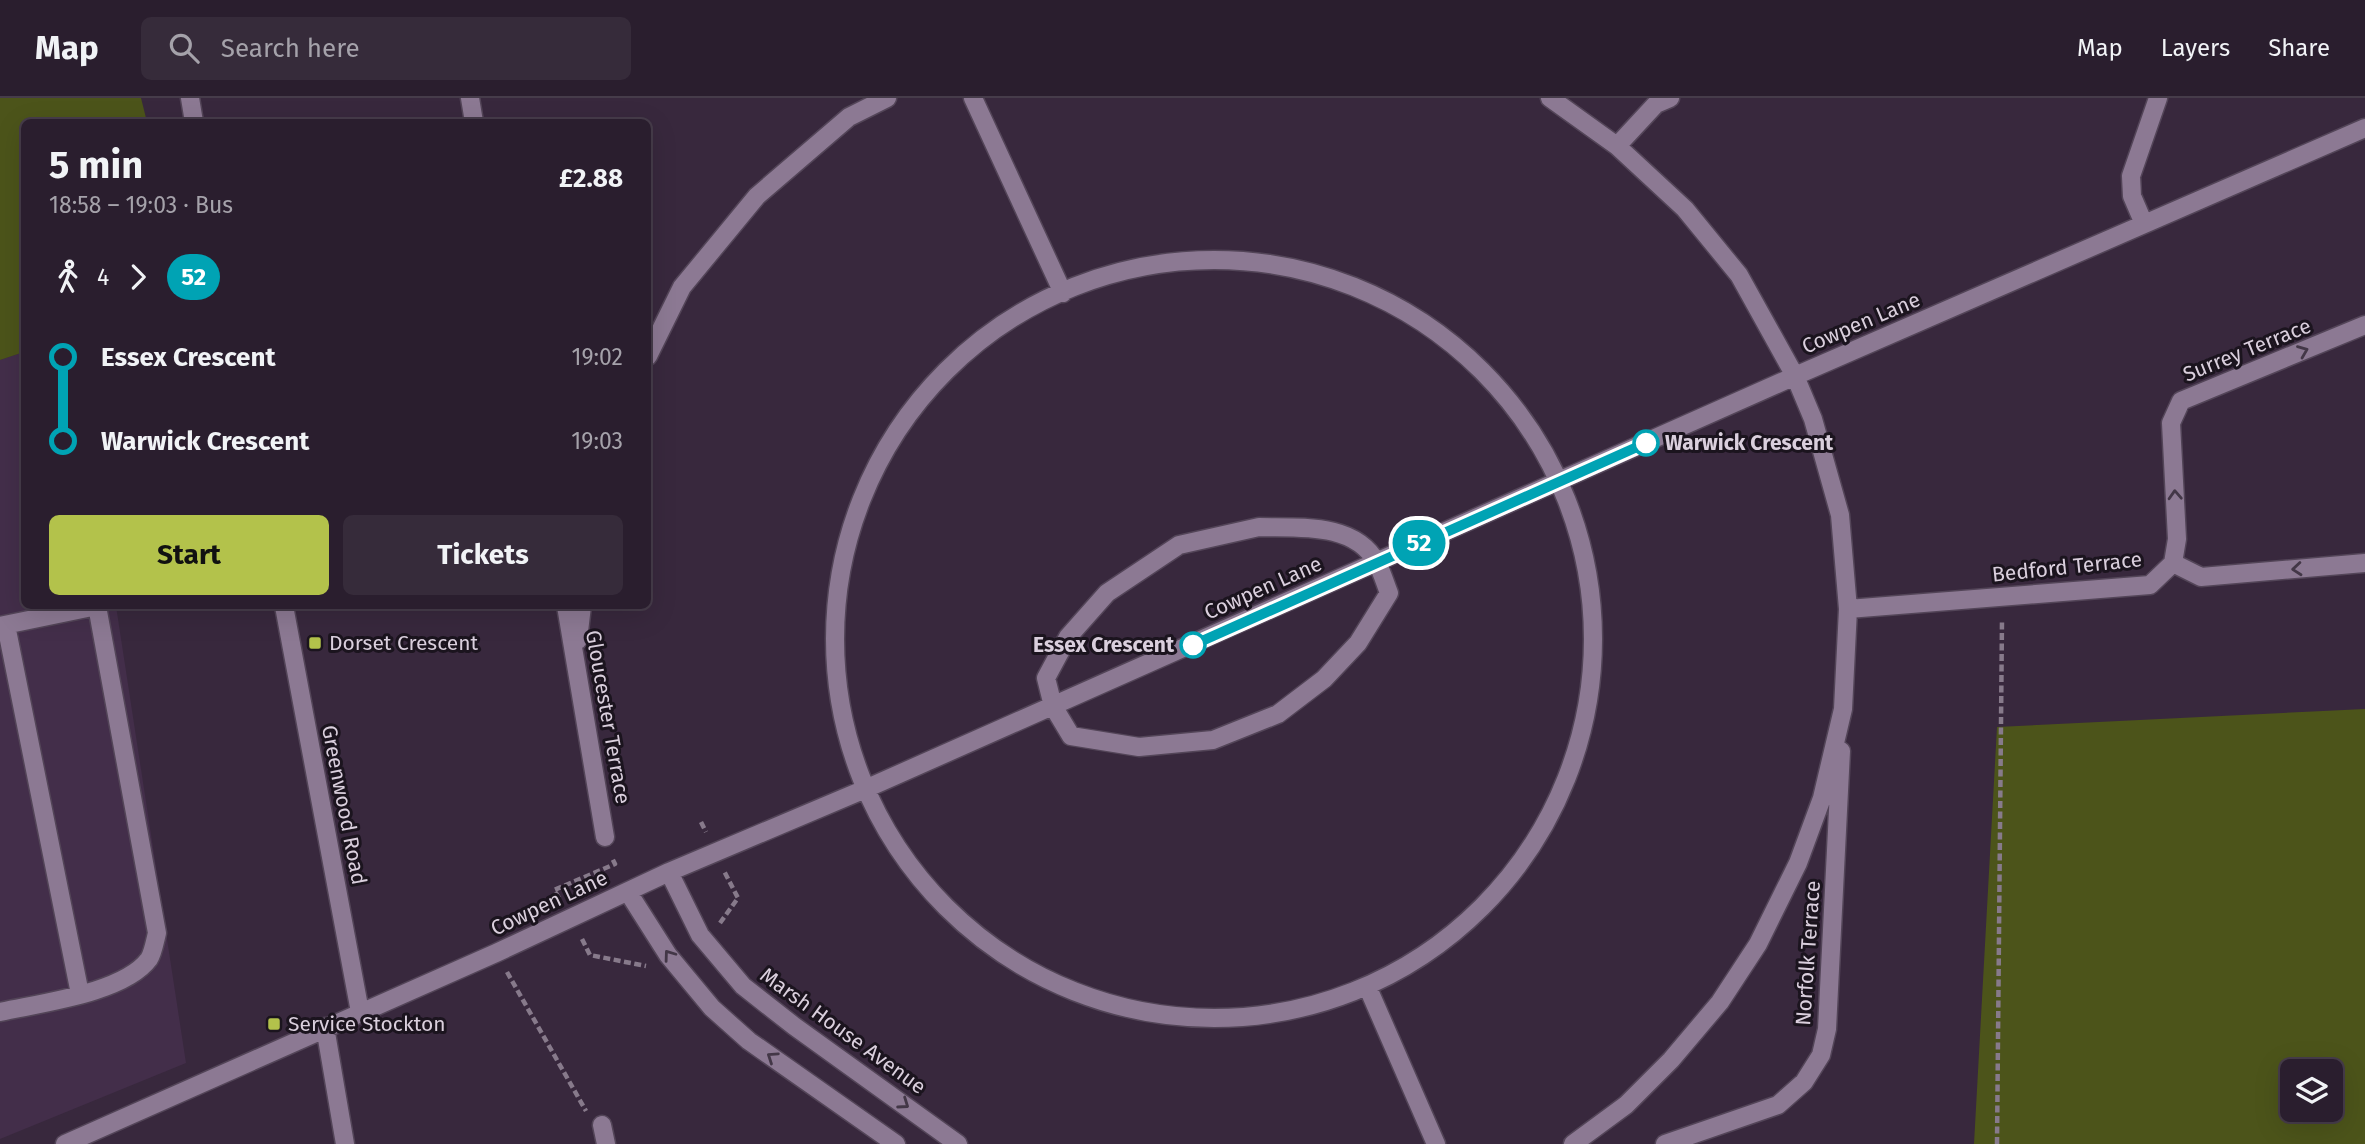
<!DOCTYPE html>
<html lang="en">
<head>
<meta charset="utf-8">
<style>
	body { margin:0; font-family:"Fira Sans",sans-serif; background:#362b3a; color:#f1f3f6; height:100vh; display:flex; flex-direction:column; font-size:26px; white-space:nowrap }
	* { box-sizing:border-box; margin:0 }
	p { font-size:23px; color:#a5a2aa }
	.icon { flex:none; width:38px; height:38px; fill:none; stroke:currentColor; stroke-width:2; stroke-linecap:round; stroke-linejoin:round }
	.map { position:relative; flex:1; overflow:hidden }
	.side { position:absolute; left:21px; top:21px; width:630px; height:490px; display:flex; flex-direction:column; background:#2a1e2e; border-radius:10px; box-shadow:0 7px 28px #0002,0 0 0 2px #463c4a }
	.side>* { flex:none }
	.badge { padding:0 14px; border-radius:23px; font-size:24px; line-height:46px }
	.fabs { position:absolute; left:2280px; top:961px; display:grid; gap:14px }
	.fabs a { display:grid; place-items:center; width:63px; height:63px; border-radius:10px; background:#2a1e2e; box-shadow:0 7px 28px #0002,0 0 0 2px #463c4a; font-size:35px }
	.map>.badge { position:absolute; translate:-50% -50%; box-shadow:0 0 0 4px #fff }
	.legs { display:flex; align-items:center; gap:10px; height:77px; padding:0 28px; font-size:23px }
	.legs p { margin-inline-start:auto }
	.summary { display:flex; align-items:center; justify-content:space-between; height:119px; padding:0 28px }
	h1 { font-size:38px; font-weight:700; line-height:52px }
	.action { display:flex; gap:14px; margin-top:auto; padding:14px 28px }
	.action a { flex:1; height:80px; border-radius:10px; background:#b3c24b; color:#111; font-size:28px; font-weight:700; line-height:80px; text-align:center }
	.action a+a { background:#362b3a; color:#f1f3f6 }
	ul { padding:0 28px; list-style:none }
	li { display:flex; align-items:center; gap:24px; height:84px; font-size:26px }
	li i { display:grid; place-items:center; width:10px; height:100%; margin:0 9px; background:currentColor }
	li i::after { content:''; width:18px; height:18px; margin:-9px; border:5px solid; border-radius:50%; background:#2a1e2e }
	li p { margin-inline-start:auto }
	li:first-child i { background:linear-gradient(#0000 50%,currentColor 0) }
	li:last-child i { background:linear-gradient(currentColor 50%,#0000 0) }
	header { display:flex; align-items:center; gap:42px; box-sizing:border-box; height:98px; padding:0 35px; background:#2a1e2e; border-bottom:2px solid #463c4a }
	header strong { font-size:33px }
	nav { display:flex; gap:38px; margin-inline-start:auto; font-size:24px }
	.search { width:490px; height:63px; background:#362b3a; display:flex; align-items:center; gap:18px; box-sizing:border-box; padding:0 24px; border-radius:10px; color:#a5a2aa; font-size:26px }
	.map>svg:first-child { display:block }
	.built { fill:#432e4a }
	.green { fill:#4c541a; fill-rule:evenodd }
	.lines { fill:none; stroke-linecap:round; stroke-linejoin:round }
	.minor-casing { stroke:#534558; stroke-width:21 }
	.path { stroke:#877a8b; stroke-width:4.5; stroke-dasharray:7 3.5; stroke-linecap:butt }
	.minor { stroke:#8c7993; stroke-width:18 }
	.oneway { stroke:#433747 }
	.line-1-casing { stroke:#fff; stroke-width:16 }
	.line-1 { stroke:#00a3b4; stroke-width:10 }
	.stop-1-dot { fill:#fff; stroke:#00a3b4; stroke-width:3.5 }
	.poi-dot { fill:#b3c24b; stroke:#1b141e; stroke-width:2.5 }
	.labels { text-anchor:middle; stroke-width:6; stroke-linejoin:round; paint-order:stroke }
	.street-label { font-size:21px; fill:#dacfdd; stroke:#1b141e }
	.stop-label { font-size:21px; font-weight:bold; fill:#dacfdd; stroke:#1b141e; text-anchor:start }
	.poi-label { font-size:21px; fill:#dacfdd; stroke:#1b141e; text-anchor:start }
</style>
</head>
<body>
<header>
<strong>Map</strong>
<div class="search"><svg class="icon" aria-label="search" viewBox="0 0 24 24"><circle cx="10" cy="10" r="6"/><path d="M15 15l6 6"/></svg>Search here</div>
<nav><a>Map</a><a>Layers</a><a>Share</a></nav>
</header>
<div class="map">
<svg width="2365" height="1046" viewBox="0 0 2365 1046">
	<rect width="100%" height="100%" fill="#38283d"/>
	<path class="built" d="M24,254V508H116L186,965L0,1041V262Z"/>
	<path class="green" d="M0,0H141L147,24H24V254L0,262Z
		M2365,611V1046H1974L1997,629ZM2331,973V1012H2292V973Z"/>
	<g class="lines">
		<g class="minor-casing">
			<path id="minor" d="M190,0L194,24
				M470,0L474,24
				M973,0L1063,195
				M1550,0L1617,48L1685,111L1739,177L1795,278L1813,321L1840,417L1848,511L1843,611L1822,700L1798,765L1758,846L1720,904L1671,962L1626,1007L1573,1046
				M1617,48L1656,6L1670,0
				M2144,126L2132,98L2131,78L2158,0
				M835 541a379 379 0 1 1 758 0a379 379 0 1 1-758 0Z
				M648,258L682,189L757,98L849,19L887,0
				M1259,429C1299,430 1355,424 1377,465C1382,474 1385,485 1389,495L1358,545L1324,581L1278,616L1213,642L1139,649L1071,638L1053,608L1046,580L1068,539L1107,495L1179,447Z
				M2173,465L2177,441L2171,325L2181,303L2365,227
				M2173,465L2201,479L2365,465
				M284,508L360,914
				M566,508L605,739
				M1848,511L2150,487L2173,465
				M6,527L80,896
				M0,528L97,508
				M578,542L582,508
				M669,774L700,837L743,888L794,928L958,1046
				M628,794L668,857L712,910L749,943L896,1046
				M1368,890L1436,1046
				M0,914C40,905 124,895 149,861C153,855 155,843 157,835L97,508
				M325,929L345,1046
				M602,1027L606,1046
				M65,1046L496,855L669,774L863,692L1795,278L2365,30
				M1665,1046L1778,1007L1804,984L1821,957L1827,931L1841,653"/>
		</g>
		<path class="path" d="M701,724L706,734
			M559,800L554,792L615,766L612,760
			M720,825L738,800L724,773
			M582,841L590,857L646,868
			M507,874L586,1013
			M1997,1046L2002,522"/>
		<use href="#minor" class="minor"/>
	</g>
	<defs><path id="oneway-chevron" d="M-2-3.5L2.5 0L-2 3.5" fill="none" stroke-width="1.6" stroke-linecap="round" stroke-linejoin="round" transform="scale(1.75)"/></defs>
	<g class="oneway">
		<use href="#oneway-chevron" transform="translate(2303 253) rotate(-22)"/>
		<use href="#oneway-chevron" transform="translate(2175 397) rotate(-93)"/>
		<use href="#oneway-chevron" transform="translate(2297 471) rotate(175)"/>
		<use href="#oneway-chevron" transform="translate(669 857) rotate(-126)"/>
		<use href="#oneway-chevron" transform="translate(772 959) rotate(-146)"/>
		<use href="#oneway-chevron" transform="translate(904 1006) rotate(35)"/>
	</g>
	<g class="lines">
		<g class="line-1-casing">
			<path id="line-1" d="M1193,547L1646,345"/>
		</g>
		<use href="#line-1" class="line-1"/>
	</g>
	<g class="stop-1-dot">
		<circle cx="1646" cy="345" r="12"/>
		<circle cx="1193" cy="547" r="12"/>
	</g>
	<g class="poi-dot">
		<rect x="308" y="538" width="14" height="14" rx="3.5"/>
		<rect x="267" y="919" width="14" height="14" rx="3.5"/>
	</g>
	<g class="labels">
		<g class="street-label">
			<text transform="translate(1861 225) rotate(-23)" y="7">Cowpen Lane</text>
			<text transform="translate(2247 252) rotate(-22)" y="7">Surrey Terrace</text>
			<text transform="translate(2067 469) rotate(-6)" y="7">Bedford Terrace</text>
			<text transform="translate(1263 490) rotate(-24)" y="7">Cowpen Lane</text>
			<text transform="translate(608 619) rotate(80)" y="7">Gloucester Terrace</text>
			<text transform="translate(344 707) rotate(79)" y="7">Greenwood Road</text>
			<text transform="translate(549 805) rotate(-25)" y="7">Cowpen Lane</text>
			<text transform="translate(1808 855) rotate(-86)" y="7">Norfolk Terrace</text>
			<text transform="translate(843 933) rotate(36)" y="7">Marsh House Avenue</text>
		</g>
		<g class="stop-label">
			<text x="1665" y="352">Warwick Crescent</text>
			<text x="1174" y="554" text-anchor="end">Essex Crescent</text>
		</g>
		<g class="poi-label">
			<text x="329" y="552">Dorset Crescent</text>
			<text x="288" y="933">Service Stockton</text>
		</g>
	</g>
</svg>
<div class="fabs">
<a><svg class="icon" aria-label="layers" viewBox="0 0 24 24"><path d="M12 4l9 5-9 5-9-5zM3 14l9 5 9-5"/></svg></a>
</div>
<b class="badge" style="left:1419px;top:445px;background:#00a3b4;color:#fff">52</b>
<section class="side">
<div class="summary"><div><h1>5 min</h1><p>18:58 – 19:03 · Bus</p></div><b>£2.88</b></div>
<div class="legs"><svg class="icon" aria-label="walk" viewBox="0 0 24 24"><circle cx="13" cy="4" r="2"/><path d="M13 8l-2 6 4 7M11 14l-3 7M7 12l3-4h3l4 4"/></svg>4<svg class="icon" aria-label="forward" viewBox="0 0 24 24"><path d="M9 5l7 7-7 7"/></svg><b class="badge" style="background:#00a3b4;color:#fff">52</b></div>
<ul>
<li><i style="color:#00a3b4"></i><b>Essex Crescent</b><p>19:02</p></li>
<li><i style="color:#00a3b4"></i><b>Warwick Crescent</b><p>19:03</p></li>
</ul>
<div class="action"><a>Start</a><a>Tickets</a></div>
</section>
</div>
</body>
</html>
